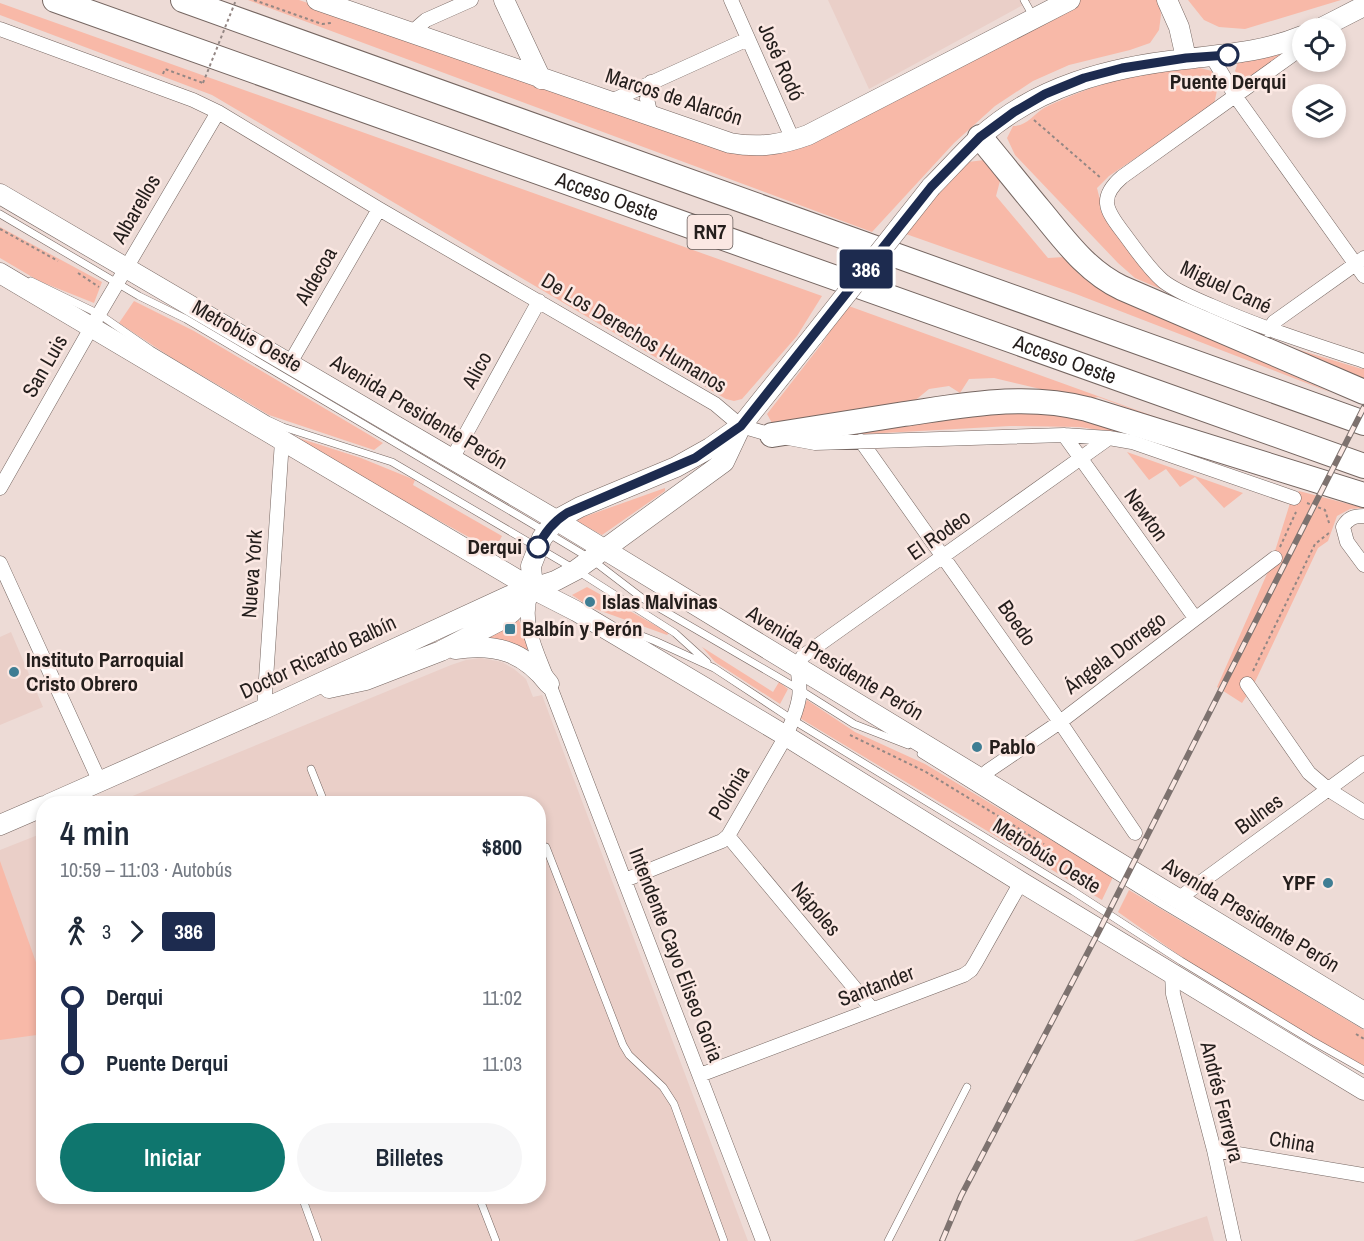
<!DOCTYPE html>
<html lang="es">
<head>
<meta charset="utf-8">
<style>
	body { margin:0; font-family:"Archivo Narrow",sans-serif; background:#f6f6f7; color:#1f2937; height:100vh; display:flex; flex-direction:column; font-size:22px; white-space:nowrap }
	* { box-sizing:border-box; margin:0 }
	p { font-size:20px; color:#747a83 }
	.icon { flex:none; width:33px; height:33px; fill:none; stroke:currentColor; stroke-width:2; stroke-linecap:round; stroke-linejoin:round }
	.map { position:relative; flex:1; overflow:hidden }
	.drawer { position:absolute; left:36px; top:796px; width:510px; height:408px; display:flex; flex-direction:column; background:#fff; border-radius:24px; box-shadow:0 3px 9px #0003 }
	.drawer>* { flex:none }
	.badge { padding:0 12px; border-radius:4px; font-size:21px; line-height:39px }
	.fabs { position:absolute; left:1292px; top:18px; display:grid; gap:12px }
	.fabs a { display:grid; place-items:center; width:54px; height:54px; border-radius:50%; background:#fff; box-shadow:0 3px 9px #0003; font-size:30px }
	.map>.badge { position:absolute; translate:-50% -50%; box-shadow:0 0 0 3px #fff }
	.legs { display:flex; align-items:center; gap:9px; height:66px; padding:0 24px; font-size:20px }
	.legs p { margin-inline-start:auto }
	.head { display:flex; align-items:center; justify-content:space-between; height:102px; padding:0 24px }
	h1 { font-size:33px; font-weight:600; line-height:45px }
	.cta { display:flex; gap:12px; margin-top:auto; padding:12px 24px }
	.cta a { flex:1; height:69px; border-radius:36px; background:#0f766e; color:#fff; font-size:24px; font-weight:600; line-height:69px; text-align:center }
	.cta a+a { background:#f6f6f7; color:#1f2937 }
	ul { padding:0 24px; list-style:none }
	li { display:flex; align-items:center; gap:21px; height:66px; font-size:22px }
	li i { display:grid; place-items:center; width:9px; height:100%; margin:0 8px; background:currentColor }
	li i::after { content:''; width:15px; height:15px; margin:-8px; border:4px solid; border-radius:50%; background:#fff }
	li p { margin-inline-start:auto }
	li:first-child i { background:linear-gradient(#0000 50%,currentColor 0) }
	li:last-child i { background:linear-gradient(currentColor 50%,#0000 0) }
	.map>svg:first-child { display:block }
	.built { fill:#eacfc8 }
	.green { fill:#f8b9a8 }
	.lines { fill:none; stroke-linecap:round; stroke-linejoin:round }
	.lane-casing { stroke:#756661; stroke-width:8 }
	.street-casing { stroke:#756661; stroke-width:15 }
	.secondary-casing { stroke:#756661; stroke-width:21 }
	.highway-casing { stroke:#756661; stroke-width:26 }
	.path { stroke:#948784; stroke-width:2; stroke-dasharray:3 3; stroke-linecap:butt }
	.lane { stroke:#fff; stroke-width:7 }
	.street { stroke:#fff; stroke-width:14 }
	.secondary { stroke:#fff; stroke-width:20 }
	.highway { stroke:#fff; stroke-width:24 }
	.rail-casing { stroke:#7d726f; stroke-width:6 }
	.rail { stroke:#fbe8e3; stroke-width:4; stroke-dasharray:11; stroke-linecap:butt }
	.secondary-bridge-casing { stroke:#756661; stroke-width:21; stroke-linecap:butt }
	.path-bridge { stroke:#948784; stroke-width:2; stroke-dasharray:3 3; stroke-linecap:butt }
	.secondary-bridge { stroke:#fff; stroke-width:20 }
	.line-1-casing { stroke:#fff; stroke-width:14 }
	.line-1 { stroke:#1d2b4f; stroke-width:9 }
	.stop-1-dot { fill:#fff; stroke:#1d2b4f; stroke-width:3 }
	.poi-dot { fill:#3f7d93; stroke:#fbe8e3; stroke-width:2 }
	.labels { text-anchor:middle; stroke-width:5; stroke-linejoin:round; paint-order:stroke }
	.shield { fill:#fbe8e3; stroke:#645b58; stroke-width:1.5 }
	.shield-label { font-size:20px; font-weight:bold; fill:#241e1c }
	.street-label { font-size:21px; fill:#241e1c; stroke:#fbe8e3 }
	.stop-label { font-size:21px; font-weight:bold; fill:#241e1c; stroke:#fbe8e3 }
	.poi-label { font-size:21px; font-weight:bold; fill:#241e1c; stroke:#fbe8e3; text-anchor:start }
</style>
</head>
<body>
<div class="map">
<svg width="1364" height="1241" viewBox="0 0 1364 1241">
	<rect width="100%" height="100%" fill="#eddbd6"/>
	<path class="built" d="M828,0H1032L869,89Z
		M11,632L43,707L0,725V637Z
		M481,658L502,662L514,669L526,679L533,697L542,695L748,1241H0V850L43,833L44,1197H538V804H113L451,665L466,660Z
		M1207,1216L1214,1241H1133Z"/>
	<path class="green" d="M248,0H299L758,154L923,83L1080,0H1159L1161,15L1159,30L1150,43L1130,50L1069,65L1033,81L995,106L954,143L872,232Z
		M1188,0H1341L1245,29L1219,27L1204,20Z
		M0,3L822,296L797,336L742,399L734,401L726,399L212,95L0,15Z
		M1285,53L1247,80L1240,77L1235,71L1238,62Z
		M1200,68L1212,71L1218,85L1214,105L1109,176L1097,188C1104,225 1139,261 1163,290L1135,278L1118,263L1015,155L1007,138L1013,126C1027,126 1033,115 1044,108C1053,103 1064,99 1073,95C1114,78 1157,70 1200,68Z
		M984,160L1000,181L996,196L1048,258L1064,257L1080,275L1096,287L1332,393L1076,294L906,234L934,198L968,162Z
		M0,227L102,282L94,303L39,281L0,258Z
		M134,301L194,331L383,443L374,450L269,415L172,358L119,323Z
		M846,305L1311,473L1312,475L1098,397L1087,400L994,378L969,379L960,393L949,386L929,389L912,403L772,423L767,414L823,342Z
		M1276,343L1362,369L1364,365V383Z
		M1003,412L1053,413L1098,423L1140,437L1080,427L1010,426L847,435L845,434Z
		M277,431L361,458L415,480L413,485L502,536L494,551Z
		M1127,452L1243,493L1224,508L1195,477L1180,487L1166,469L1149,480Z
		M665,488V491L602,535L578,522V519Z
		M1299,491L1364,508L1350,509L1337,516L1328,541L1318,548L1253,686L1242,703L1217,687L1270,567L1291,500Z
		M587,587L669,633L667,635L590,607L572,595Z
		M519,620L529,648L524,651L478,638L512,621Z
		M702,647L773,692L779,682L788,689L780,704L715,662Z
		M807,700L855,732L925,764L1113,877L1102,900L798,717Z
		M0,861L43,982L44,1034L0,1040Z
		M1129,890L1364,1030V1068C1278,1027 1196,967 1118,912Z"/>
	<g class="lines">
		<g class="lane-casing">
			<path id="lane" d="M1024,0L1033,16
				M0,214L139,296L186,319L546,532L591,559L642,598L800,690L854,724L908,745
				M31,281L99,314L151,350L268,420L283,427L392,462L576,570L675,633L707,662
				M619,627L655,641L714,668L793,720L1073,891L1181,961L1311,1040L1364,1070
				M921,754L1160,903L1364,1025
				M311,769L325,804
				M538,850L546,847L623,1045L629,1055L663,1087L674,1104L724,1241
				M302,1197L318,1241
				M479,1197L496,1241
				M888,1241L967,1087"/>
		</g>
		<g class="street-casing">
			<path id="street" d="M731,0L793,140
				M0,29L193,100L218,112L379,209L715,404L741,426L772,435L815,443L1064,435L1109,438L1132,442L1294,498
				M411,33L426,20L471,0
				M1302,48L1122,177C1099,197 1105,209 1122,231C1135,248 1147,267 1163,281C1177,292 1196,299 1212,306C1262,328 1312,344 1364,361
				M1212,57L1236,97L1364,276
				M609,102L748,39
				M651,116L647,99L651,82
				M1269,330L1274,322L1364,258
				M290,363L379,209
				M1064,435L1195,618
				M861,441L1060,722L1135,833
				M452,459L539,301
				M0,488L99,314L218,112
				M1364,516C1354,516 1348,518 1343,527L1347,542L1364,565
				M0,563L99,780
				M531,594C520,623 539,656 549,684L763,1241
				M1247,684L1309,773L1329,790L1364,812
				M264,709L282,441
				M980,780L988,771L1060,722L1275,558
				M728,836L872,1009
				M625,880L722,841L728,836L786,736C791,724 797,711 799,698C802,683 793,670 803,656L1109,438
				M1178,899L1364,763
				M1172,974L1173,994L1214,1150L1234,1241
				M700,1075L964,975L971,970L976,962L1021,882
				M1214,1150L1364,1175"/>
		</g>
		<g class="secondary-casing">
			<path id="secondary" d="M317,0L730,143C759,148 781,145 808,135L1070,0
				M504,0L541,79
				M1167,0L1179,27L1186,58
				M1321,28L1364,6
				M931,187C947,171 962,154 979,138C1036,86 1111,67 1185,59C1227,54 1263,52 1302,36
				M0,194L556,520L1364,1012
				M0,273L533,589L576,611L786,736L1021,882L1364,1090
				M533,589L531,566L542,538L556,520L580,507L676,467L710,448L741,426L814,335
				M455,649C495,643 524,651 549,684
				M329,688L366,680L441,651L503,619L512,612L533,589
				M49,804L264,709L509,596L555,581L576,570L724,462L741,426
				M0,825L44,806"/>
		</g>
		<g class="highway-casing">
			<g id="highway">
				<path id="s1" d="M55,0L1364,466"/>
				<path d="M183,0L1364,423"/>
				<path d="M980,137C1000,161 1019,185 1039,209C1064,239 1086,271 1122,288L1364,392"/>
				<path d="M772,435C816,428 860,421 904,414C966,405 1025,393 1087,409L1364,495"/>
			</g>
		</g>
		<path class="path" d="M254,0L322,24L331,23
			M163,74L165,69L203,83
			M1034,120L1102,179
			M0,229L58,261
			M78,273L99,287
			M1307,503L1325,510L1330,526
			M1280,547L1296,512
			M1253,671L1315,544L1329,533
			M850,735L926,772L1044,844
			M1356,1034L1364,1039"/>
		<use href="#lane" class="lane"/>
		<use href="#street" class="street"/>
		<use href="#secondary" class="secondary"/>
		<use href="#highway" class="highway"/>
		<g class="rail-casing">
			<path id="rail" d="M942,1241L961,1196L1100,929L1364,407"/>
		</g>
		<use href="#rail" class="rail"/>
		<g class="secondary-bridge-casing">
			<path id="secondary-bridge" d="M814,335L931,187"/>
		</g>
		<path class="path-bridge" d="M203,83L236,0"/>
		<use href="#secondary-bridge" class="secondary-bridge"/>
	</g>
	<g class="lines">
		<g class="line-1-casing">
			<path id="line-1" d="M538,547C544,533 553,522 567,513L695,458L741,426L931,187L980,137L1014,112L1045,94L1084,78L1122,68L1186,58L1228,55"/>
		</g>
		<use href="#line-1" class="line-1"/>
	</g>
	<g class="stop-1-dot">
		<circle cx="1228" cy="55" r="10"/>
		<circle cx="538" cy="547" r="10"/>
	</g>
	<g class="poi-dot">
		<circle cx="590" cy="602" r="6"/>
		<rect x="504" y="623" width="12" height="12" rx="3"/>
		<circle cx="14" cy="672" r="6"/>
		<circle cx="977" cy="747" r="6"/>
		<circle cx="1328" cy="883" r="6"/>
	</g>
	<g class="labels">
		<rect class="shield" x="687.5" y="215" width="45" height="34" rx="4.5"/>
		<g class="shield-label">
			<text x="710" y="239">RN7</text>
		</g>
		<g class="street-label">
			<text transform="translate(781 62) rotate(66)" y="7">José Rodó</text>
			<text transform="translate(674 97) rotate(18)" y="7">Marcos de Alarcón</text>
			<text dy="7" stroke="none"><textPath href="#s1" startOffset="586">Acceso Oeste</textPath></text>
			<text transform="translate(136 209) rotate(-60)" y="7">Albarellos</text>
			<text transform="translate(316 276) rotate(-60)" y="7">Aldecoa</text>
			<text transform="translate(1226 287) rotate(25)" y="7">Miguel Cané</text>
			<text transform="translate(634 333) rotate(31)" y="7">De Los Derechos Humanos</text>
			<text transform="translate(247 336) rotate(30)" y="7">Metrobús Oeste</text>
			<text dy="7" stroke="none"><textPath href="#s1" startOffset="1072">Acceso Oeste</textPath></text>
			<text transform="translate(45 366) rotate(-60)" y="7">San Luis</text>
			<text transform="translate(477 370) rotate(-61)" y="7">Alico</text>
			<text transform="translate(419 412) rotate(31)" y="7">Avenida Presidente Perón</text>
			<text transform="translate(1146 515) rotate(54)" y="7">Newton</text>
			<text transform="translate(939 535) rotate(-35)" y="7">El Rodeo</text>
			<text transform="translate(252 574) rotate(-86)" y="7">Nueva York</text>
			<text transform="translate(1017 623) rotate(55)" y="7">Boedo</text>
			<text transform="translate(1115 653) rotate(-37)" y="7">Ángela Dorrego</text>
			<text transform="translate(318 657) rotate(-25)" y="7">Doctor Ricardo Balbín</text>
			<text transform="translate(835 663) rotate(31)" y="7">Avenida Presidente Perón</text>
			<text transform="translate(729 793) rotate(-59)" y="7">Polónia</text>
			<text transform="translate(1259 814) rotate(-36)" y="7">Bulnes</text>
			<text transform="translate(1047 856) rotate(32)" y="7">Metrobús Oeste</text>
			<text transform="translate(816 909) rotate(50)" y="7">Nápoles</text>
			<text transform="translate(1251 915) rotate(31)" y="7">Avenida Presidente Perón</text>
			<text transform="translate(676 955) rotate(69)" y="7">Intendente Cayo Eliseo Goria</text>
			<text transform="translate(876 986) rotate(-21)" y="7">Santander</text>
			<text transform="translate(1222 1102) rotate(76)" y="7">Andrés Ferreyra</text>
			<text transform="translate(1292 1142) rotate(9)" y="7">China</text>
		</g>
		<g class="stop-label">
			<text x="1228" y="89">Puente Derqui</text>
			<text x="522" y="554" text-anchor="end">Derqui</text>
		</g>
		<g class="poi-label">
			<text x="602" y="609">Islas Malvinas</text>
			<text x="522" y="636">Balbín y Perón</text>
			<text x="26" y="667">Instituto Parroquial<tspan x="26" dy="24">Cristo Obrero</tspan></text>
			<text x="989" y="754">Pablo</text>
			<text x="1316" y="890" text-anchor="end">YPF</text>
		</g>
	</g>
</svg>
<div class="fabs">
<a><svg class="icon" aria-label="locate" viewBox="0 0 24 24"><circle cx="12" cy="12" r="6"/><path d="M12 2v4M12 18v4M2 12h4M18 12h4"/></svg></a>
<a><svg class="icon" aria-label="layers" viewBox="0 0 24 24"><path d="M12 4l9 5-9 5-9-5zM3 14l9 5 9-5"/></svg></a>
</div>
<b class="badge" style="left:866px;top:269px;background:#1d2b4f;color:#fff">386</b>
<section class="drawer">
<div class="head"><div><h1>4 min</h1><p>10:59 – 11:03 · Autobús</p></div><b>$800</b></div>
<div class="legs"><svg class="icon" aria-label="walk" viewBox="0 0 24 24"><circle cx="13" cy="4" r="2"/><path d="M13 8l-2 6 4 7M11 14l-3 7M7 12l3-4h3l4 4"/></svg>3<svg class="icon" aria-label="forward" viewBox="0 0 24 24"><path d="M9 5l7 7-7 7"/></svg><b class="badge" style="background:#1d2b4f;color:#fff">386</b></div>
<ul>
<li><i style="color:#1d2b4f"></i><b>Derqui</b><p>11:02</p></li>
<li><i style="color:#1d2b4f"></i><b>Puente Derqui</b><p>11:03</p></li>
</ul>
<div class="cta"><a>Iniciar</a><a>Billetes</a></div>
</section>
</div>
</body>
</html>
